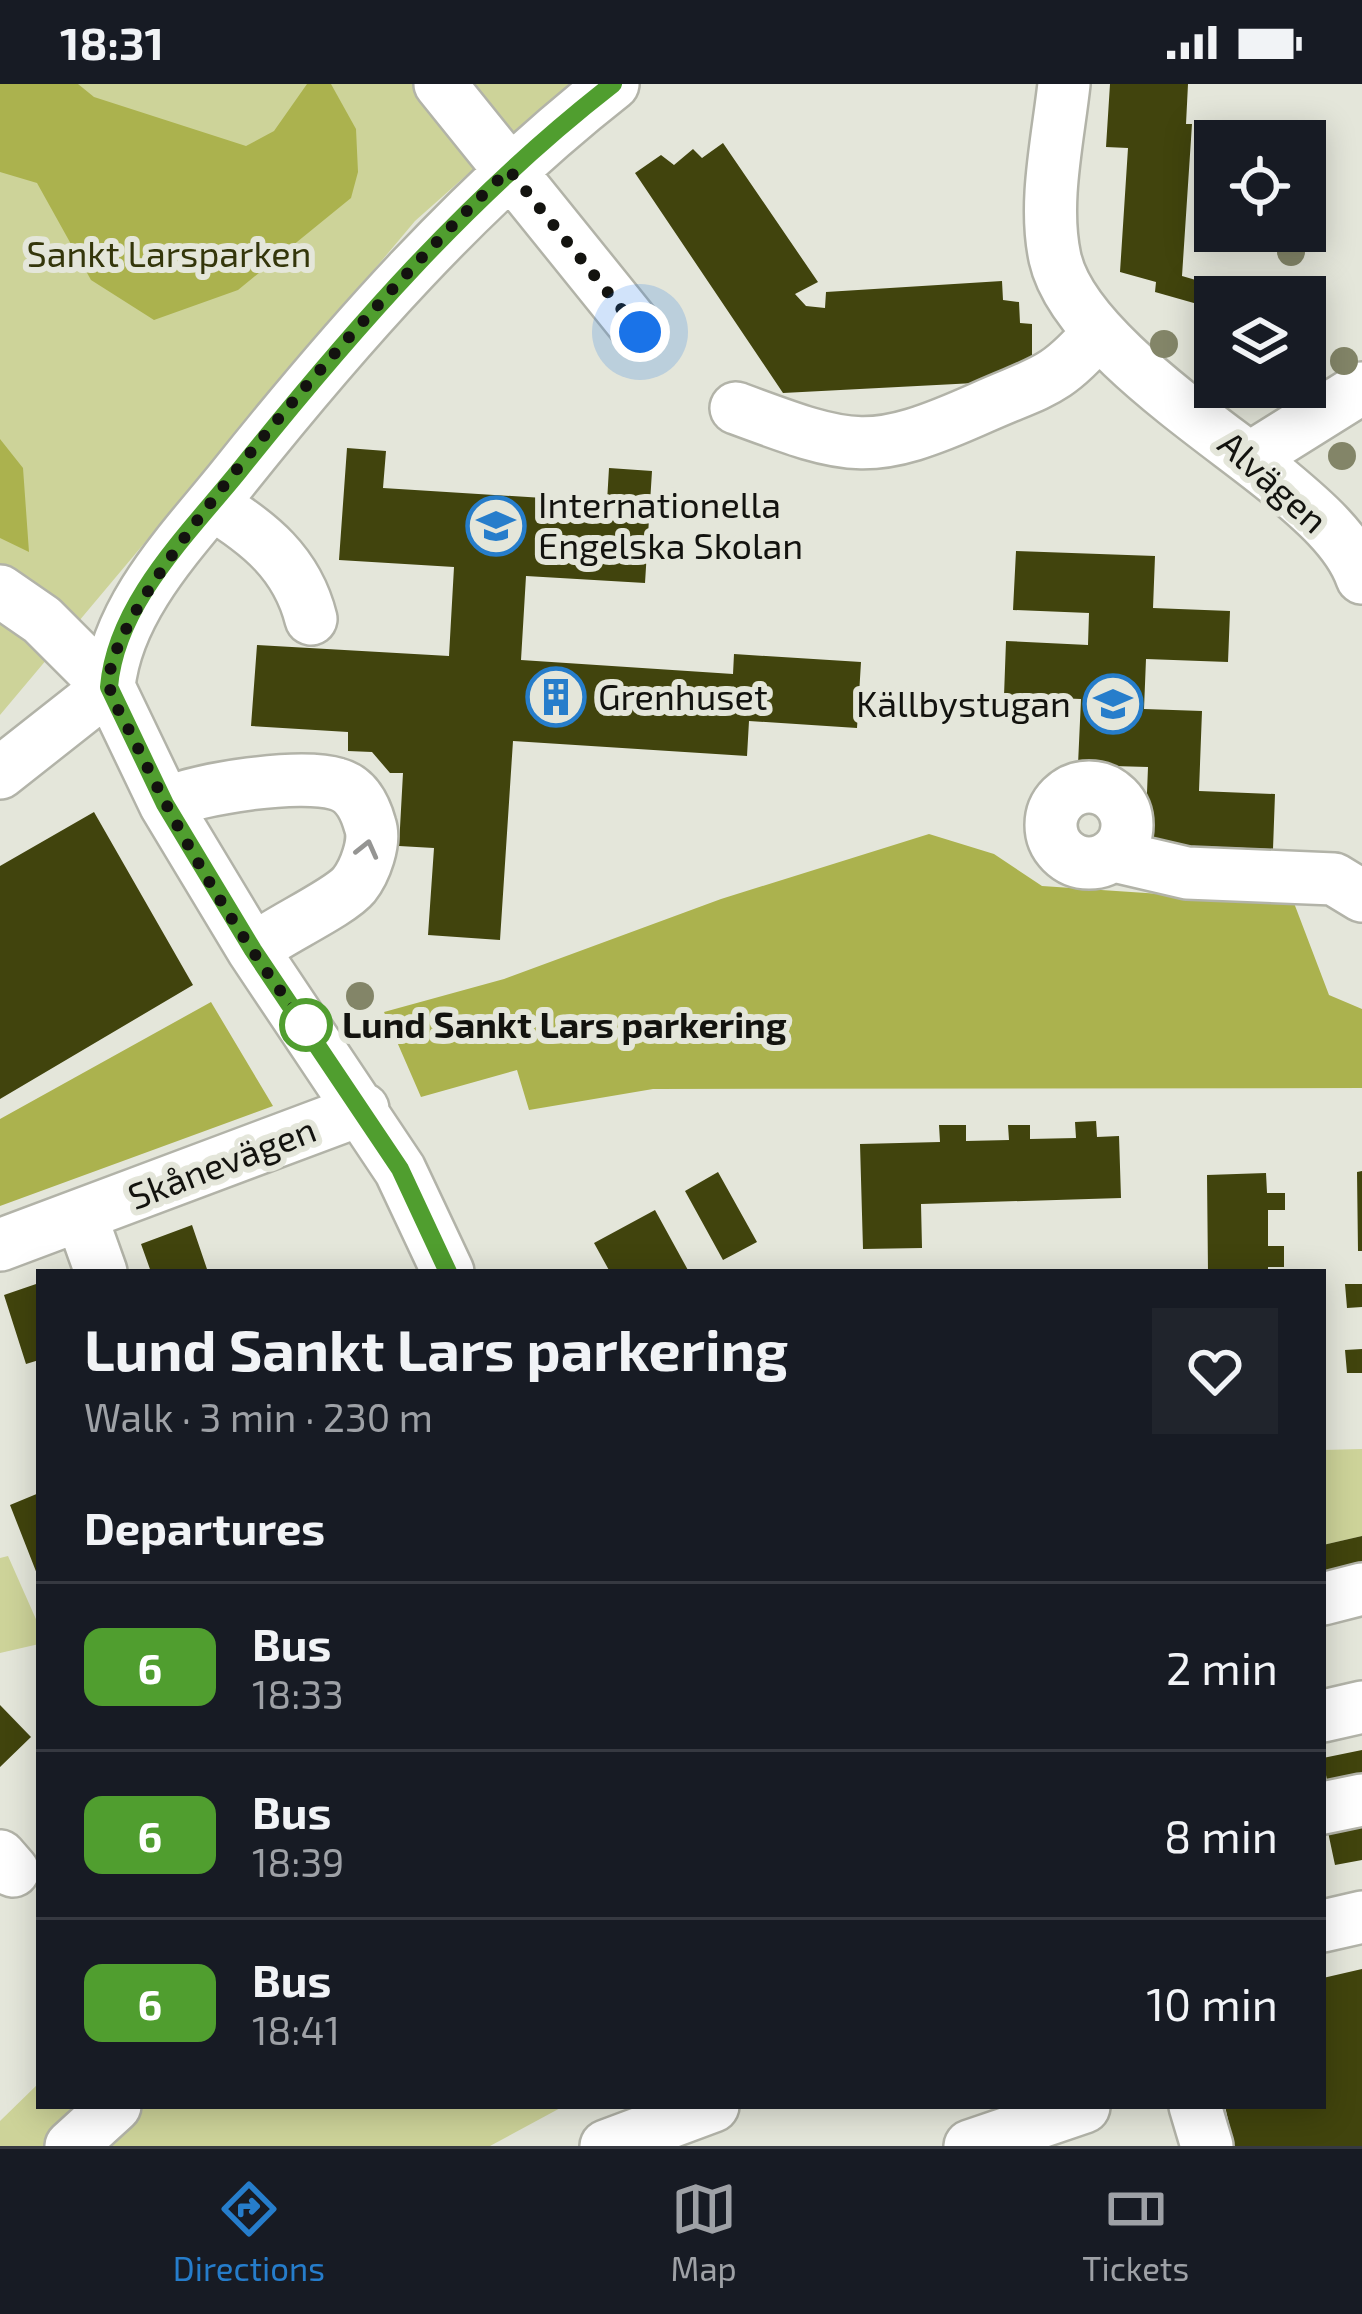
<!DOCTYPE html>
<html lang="en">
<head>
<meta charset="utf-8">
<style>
	body { margin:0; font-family:"Exo 2",sans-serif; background:#20242c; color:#f1f3f6; height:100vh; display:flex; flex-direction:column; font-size:45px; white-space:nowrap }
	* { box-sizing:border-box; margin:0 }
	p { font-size:39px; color:#9ea1a6 }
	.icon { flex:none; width:66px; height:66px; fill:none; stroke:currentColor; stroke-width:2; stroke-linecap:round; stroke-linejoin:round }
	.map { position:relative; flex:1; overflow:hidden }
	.panel { position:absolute; left:36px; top:1185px; width:1290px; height:840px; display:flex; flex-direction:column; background:#171b24; border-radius:0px; box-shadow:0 6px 30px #0003 }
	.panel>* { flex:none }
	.badge { padding:0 24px; border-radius:18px; font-size:42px; line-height:78px }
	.controls { position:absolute; left:1194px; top:36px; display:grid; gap:24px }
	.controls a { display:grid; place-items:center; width:132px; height:132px; border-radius:0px; background:#171b24; box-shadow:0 6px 30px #0003; font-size:60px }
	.you { position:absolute; width:60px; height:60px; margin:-30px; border:9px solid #fff; border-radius:50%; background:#1a73e8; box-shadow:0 0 0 18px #1a73e833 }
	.map>.badge { position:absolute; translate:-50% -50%; box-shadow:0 0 0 6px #fff }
	h2 { padding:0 48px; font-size:45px; line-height:108px }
	.round { display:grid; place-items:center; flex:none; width:126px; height:126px; border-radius:0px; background:#20242c }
	.overview { display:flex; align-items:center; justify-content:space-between; height:204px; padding:0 48px }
	h1 { font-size:57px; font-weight:700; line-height:90px }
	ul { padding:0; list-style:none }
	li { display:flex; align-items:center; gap:36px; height:168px; padding:0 48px; border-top:3px solid #363941 }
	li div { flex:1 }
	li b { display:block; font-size:45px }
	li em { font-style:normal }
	li .badge { min-width:132px; font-weight:700; text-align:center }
	.status { display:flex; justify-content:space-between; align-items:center; height:84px; padding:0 60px; background:#171b24; direction:ltr }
	.status svg { height:33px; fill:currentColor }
	.tab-bar { display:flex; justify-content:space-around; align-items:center; height:168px; border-top:3px solid #363941; background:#171b24; font-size:33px; color:#9ea1a6 }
	.tab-bar a { display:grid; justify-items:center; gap:6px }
	.tab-bar .active { color:#267dcb }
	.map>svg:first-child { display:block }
	.green { fill:#cdd399 }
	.forest { fill:#abb24e }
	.building { fill:#41440d }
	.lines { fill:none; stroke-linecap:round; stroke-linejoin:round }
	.minor-casing { stroke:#b2b3a8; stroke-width:56 }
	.minor { stroke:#fff; stroke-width:51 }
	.tree { fill:#838568 }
	.oneway { stroke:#959593 }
	.line-casing { stroke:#fff; stroke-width:27 }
	.line { stroke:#509e2f; stroke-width:18 }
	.walk { stroke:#13130f; stroke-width:12; stroke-dasharray:0 21.6 }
	.stop-dot { fill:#fff; stroke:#509e2f; stroke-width:6 }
	.labels { text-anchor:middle; stroke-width:12; stroke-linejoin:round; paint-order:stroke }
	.park-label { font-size:36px; fill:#34360b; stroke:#e4e6da }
	.street-label { font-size:36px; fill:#13130f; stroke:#e4e6da }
	.poi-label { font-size:36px; fill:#13130f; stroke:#e4e6da; text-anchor:start }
	.stop-label { font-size:36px; font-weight:bold; fill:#13130f; stroke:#e4e6da; text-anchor:start }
</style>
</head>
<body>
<div class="status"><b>18:31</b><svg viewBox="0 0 49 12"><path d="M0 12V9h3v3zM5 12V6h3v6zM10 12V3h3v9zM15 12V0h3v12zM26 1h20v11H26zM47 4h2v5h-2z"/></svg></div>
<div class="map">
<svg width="1362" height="2062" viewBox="0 0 1362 2062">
	<rect width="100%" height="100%" fill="#e4e6da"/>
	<path class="green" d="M0,0H569L415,137L0,631Z
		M1362,1365V1452L1323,1461V1366Z
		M8,1472L39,1542V1560L0,1569V1474Z
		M39,1999V2022H564L490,2062H0V2037Z"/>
	<path class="forest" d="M0,0H78L94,13L246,62L274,47L307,0H331L356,45L358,88L351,114L238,206L154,236L91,196L37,99L0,88Z
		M0,355L23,384L29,468L0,454Z
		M929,750L994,770L1042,802L1294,819L1329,911L1362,925V1004L653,1005L529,1026L517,986L421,1013L384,928L504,895L721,815Z
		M211,918L273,1022L0,1122V1035Z"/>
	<path class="building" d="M1110,0H1188L1186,40H1192L1182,192L1254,213H1215V225L1155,208L1156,198L1120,188L1128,64L1106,63Z
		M723,59L818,198L795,210L806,222L825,224L826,208L1002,197L1003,216L1019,218L1020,239L1032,240V296L783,309L635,89L661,71L674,81L693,65L702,74Z
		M347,364L386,367L383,404L607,418L609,384L652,387L645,499L526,492L521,576L733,590L734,570L861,578L857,644L749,637L747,672L513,657L500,856L428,851L434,764L399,762L403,689H390L372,668L348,667V648L251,642L257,561L449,572L454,483L339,476Z
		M1016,467L1155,472L1153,524L1230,527L1228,578L1146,575L1144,625L1202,627L1199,707L1275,710L1273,765L1145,760L1148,683L1078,681L1081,615L1004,612L1006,557L1088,561L1089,529L1013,526Z
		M94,728L193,901L0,1015V782Z
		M1096,1037L1097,1053L1119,1052L1121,1114L921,1120L922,1164L863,1165L860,1060L940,1058L939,1041H966V1057L1009,1056L1008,1041H1030V1055L1076,1054L1075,1038Z
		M1362,1087V1167H1358L1357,1088Z
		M718,1088L757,1158L723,1176L685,1107Z
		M1266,1089L1267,1109H1285V1126H1268V1162H1284V1183H1268V1188H1208L1207,1091Z
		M655,1126L689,1188H610L594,1159Z
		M192,1141L208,1188H151L141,1160Z
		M39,1199V1276L26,1280L4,1211Z
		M1345,1200H1362V1223L1347,1224Z
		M1362,1265V1289H1347L1345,1266Z
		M39,1409V1495L10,1421Z
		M1362,1452V1489L1323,1498V1461Z
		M0,1621L31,1653L0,1683Z
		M1362,1666V1701L1329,1708L1323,1674Z
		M1362,1740V1776L1335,1781L1328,1748Z
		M1362,1885V2062H1234L1225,2022H1323V1894Z"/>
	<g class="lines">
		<g class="minor-casing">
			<path id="minor" d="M440,0L640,248
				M1064,0C1058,55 1043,119 1055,174C1073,255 1215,345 1279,398C1309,423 1349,456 1362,494
				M736,324C852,367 869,374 983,323C1041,297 1054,300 1098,249
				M1250,374L1362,304
				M212,420C259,449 297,479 311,535
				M0,507L42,536L109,603L0,689
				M1051 741a38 38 0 1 1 76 0a38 38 0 1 1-76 0Z
				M165,720C198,704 301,689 337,700C356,705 365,723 370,741C376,758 365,787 354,801C339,819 277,847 253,866
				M1114,772L1187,789L1334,795L1362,812
				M81,1132L101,1188
				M0,1161L363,1025
				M448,1188L400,1086L253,866L165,720L109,603C117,522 184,455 233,394C348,250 468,114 613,0
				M1323,1515L1362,1505
				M1323,1632L1362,1623
				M1323,1724L1362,1716
				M0,1772L13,1787
				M1323,1842L1362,1833
				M1195,2022L1207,2062
				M71,2062L115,2022
				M606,2062L713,2022
				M970,2062L1084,2023"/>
		</g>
		<use href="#minor" class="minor"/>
	</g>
	<g class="tree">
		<circle cx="1291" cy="168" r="14"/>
		<circle cx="1164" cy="260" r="14"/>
		<circle cx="1344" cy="277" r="14"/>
		<circle cx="1342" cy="372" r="14"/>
		<circle cx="360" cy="912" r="14"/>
	</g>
	<defs><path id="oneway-chevron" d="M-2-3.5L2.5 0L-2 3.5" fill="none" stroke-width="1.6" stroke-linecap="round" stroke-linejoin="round" transform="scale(3)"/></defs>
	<use class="oneway" href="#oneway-chevron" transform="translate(367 765) rotate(-76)"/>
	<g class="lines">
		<g class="line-casing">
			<path id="line" d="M448,1188L400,1085L253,866L165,720L109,603C116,519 188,450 239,387C352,246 470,111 613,0"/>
		</g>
		<use href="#line" class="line"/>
		<path class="walk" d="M306,941C241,858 183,758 137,662C129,644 115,624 110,605C89,524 438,149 509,86L640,248"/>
	</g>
	<defs>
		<g id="school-ring" transform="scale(3)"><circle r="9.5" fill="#e4e6da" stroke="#267dcb" stroke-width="1.5"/><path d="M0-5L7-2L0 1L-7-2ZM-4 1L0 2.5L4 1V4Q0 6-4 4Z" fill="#267dcb"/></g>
		<g id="building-ring" transform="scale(3)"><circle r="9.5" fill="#e4e6da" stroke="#267dcb" stroke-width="1.5"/><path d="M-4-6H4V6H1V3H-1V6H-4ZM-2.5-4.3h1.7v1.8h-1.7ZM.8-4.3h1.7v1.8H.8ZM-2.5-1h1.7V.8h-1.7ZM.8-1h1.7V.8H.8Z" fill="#267dcb"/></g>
	</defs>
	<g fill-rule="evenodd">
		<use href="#school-ring" x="496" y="442"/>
		<use href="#building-ring" x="556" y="613"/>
		<use href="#school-ring" x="1113" y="620"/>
	</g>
	<circle class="stop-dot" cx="306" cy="941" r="24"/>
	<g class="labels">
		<g class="park-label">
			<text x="169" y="183">Sankt Larsparken</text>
		</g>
		<g class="street-label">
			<text transform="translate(1273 398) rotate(42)" y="13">Alvägen</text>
			<text transform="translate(222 1079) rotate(-21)" y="13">Skånevägen</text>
		</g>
		<g class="poi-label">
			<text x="538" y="434">Internationella<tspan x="538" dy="41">Engelska Skolan</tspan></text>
			<text x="598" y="626">Grenhuset</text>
			<text x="1071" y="633" text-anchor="end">Källbystugan</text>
		</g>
		<g class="stop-label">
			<text x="342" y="954">Lund Sankt Lars parkering</text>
		</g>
	</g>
</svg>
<div class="controls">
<a><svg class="icon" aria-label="locate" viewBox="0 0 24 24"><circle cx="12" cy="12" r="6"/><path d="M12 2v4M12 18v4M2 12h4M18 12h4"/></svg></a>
<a><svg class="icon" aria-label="layers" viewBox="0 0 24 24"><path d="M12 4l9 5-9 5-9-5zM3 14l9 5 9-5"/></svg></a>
</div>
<div class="you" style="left:640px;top:248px"></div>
<section class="panel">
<div class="overview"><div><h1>Lund Sankt Lars parkering</h1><p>Walk · 3 min · 230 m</p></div><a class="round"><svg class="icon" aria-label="heart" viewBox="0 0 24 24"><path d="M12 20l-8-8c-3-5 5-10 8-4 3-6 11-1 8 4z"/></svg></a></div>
<h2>Departures</h2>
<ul>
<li><span class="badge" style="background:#509e2f;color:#fff">6</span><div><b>Bus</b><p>18:33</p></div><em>2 min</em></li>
<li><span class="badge" style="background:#509e2f;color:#fff">6</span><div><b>Bus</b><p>18:39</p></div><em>8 min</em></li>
<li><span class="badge" style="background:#509e2f;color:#fff">6</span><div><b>Bus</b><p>18:41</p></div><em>10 min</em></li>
</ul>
</section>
</div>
<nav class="tab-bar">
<a class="active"><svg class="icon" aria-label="directions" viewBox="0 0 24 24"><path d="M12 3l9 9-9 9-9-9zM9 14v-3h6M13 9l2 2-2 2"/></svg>Directions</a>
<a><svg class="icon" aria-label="map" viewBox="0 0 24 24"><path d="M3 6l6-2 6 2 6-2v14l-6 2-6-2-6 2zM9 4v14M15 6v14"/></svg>Map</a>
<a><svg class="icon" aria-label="tickets" viewBox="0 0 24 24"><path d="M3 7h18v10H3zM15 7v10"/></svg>Tickets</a>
</nav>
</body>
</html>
